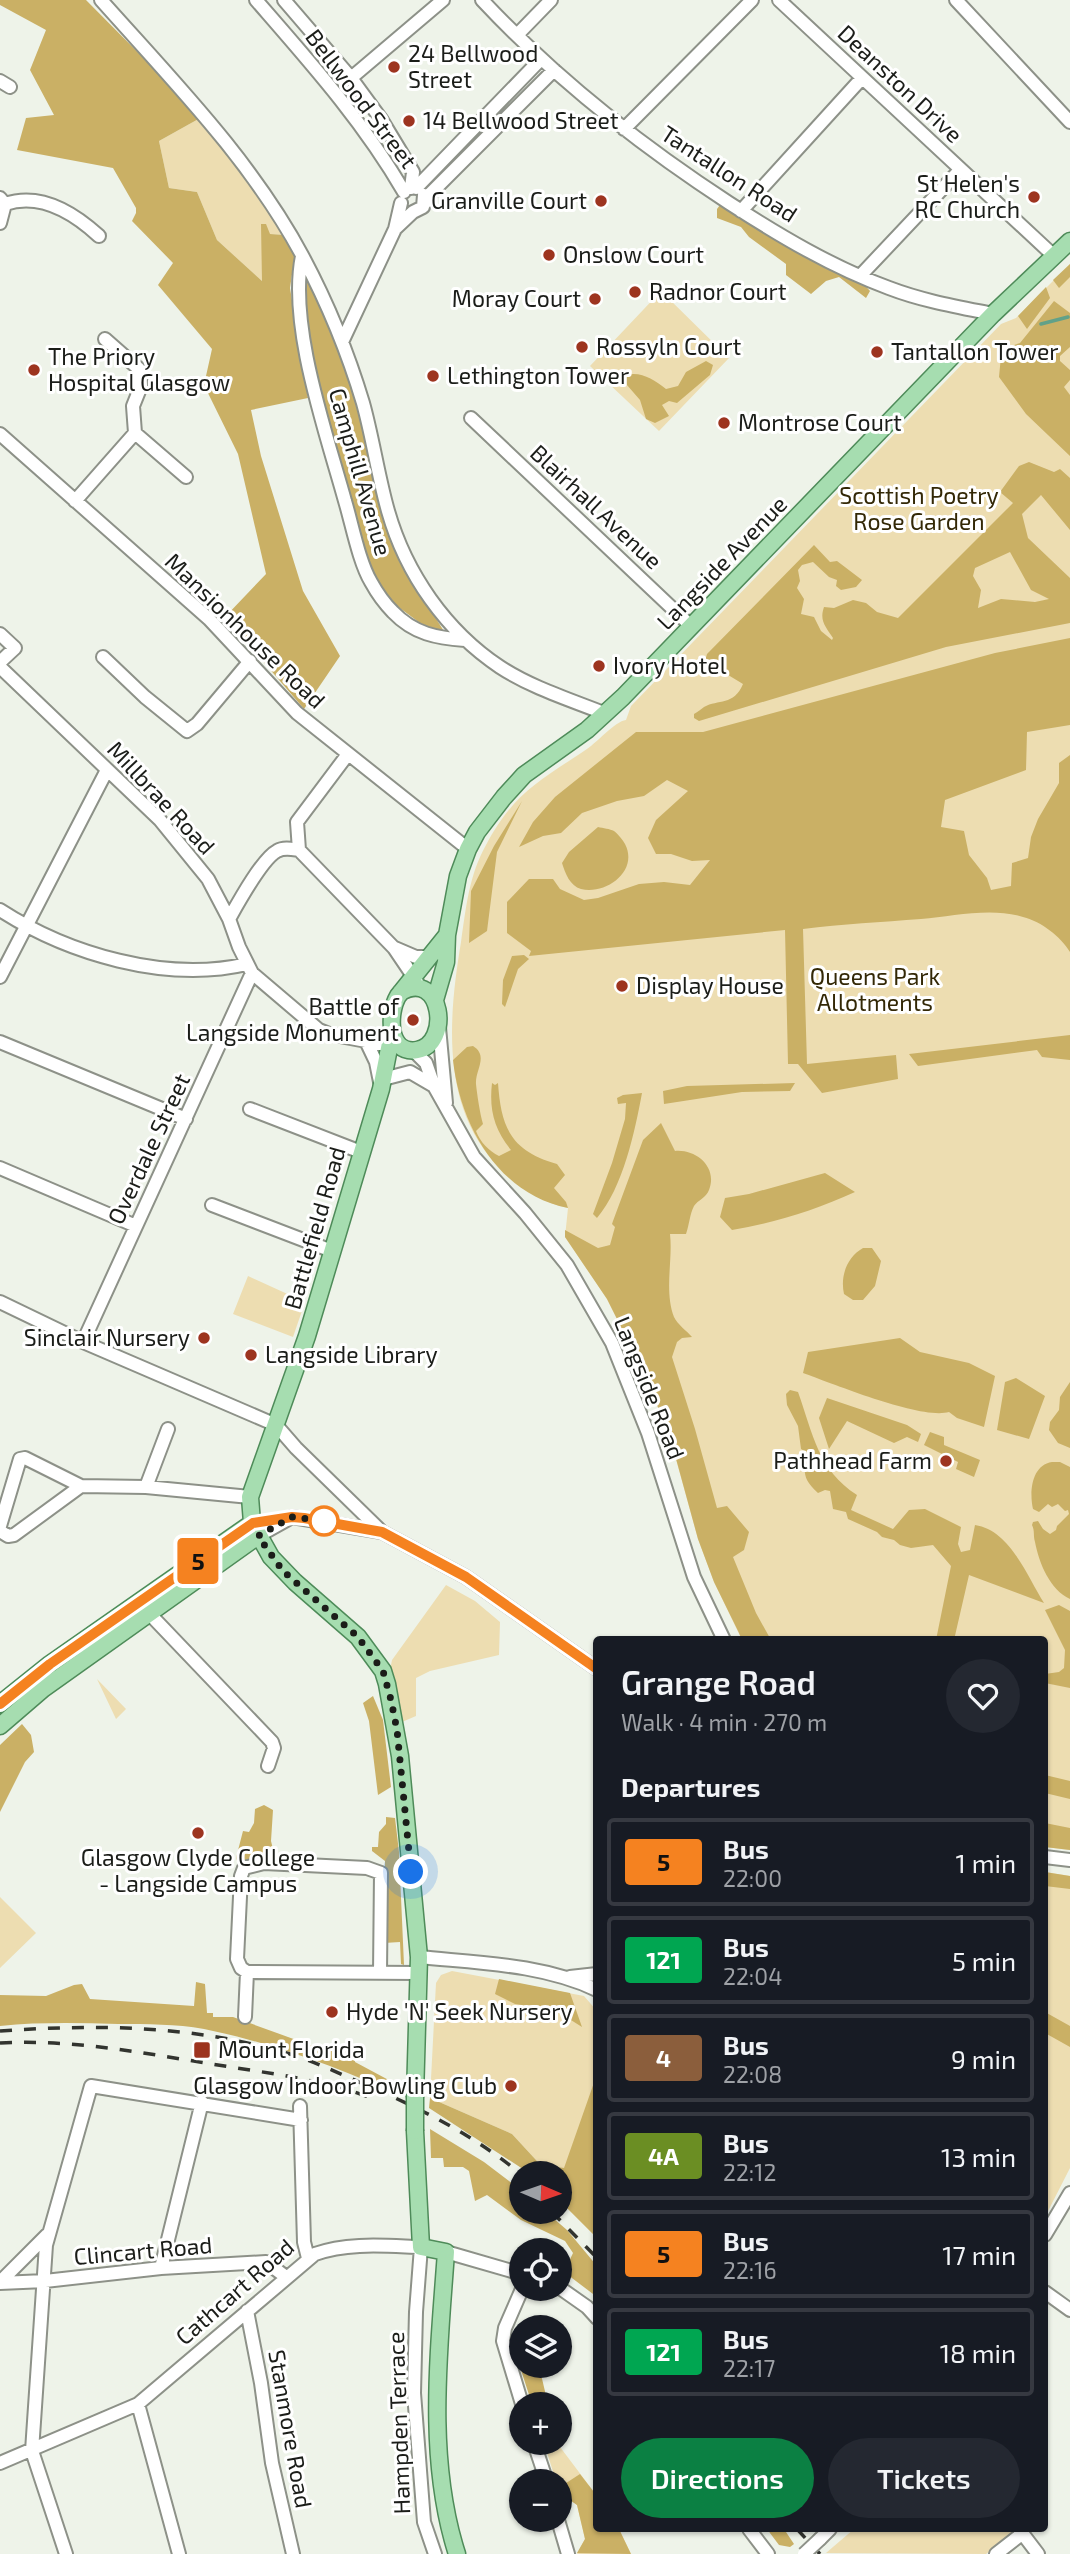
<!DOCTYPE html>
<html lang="en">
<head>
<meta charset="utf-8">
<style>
	body { margin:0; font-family:"Exo 2",sans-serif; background:#242831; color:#f1f3f6; height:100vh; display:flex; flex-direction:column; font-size:26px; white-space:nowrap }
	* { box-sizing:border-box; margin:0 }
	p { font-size:23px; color:#9ea1a6 }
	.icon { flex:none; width:38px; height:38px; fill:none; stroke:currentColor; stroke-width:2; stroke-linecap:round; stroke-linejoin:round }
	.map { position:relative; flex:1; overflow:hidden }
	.drawer { position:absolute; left:593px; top:1636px; width:455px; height:896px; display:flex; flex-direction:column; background:#171b24; border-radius:7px; box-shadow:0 2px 5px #0004 }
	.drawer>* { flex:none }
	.badge { padding:0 14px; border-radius:5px; font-size:24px; line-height:46px }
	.needle { width:46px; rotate:92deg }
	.tools { position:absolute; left:509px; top:2161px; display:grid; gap:14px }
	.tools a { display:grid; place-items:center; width:63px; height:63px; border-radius:50%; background:#171b24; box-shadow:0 2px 5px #0004; font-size:35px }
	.you { position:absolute; width:35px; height:35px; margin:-18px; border:5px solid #fff; border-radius:50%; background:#1a73e8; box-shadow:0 0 0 10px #1a73e833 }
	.map>.badge { position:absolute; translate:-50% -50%; box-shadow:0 0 0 4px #fff }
	h2 { padding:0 28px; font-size:26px; line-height:63px }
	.round { display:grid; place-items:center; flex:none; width:74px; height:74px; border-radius:37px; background:#242831 }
	.summary { display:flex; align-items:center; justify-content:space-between; height:119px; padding:0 28px }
	h1 { font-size:33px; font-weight:600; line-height:52px }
	.cta { display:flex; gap:14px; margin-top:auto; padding:14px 28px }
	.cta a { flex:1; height:80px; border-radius:42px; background:#0b8043; color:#fff; font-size:28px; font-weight:600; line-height:80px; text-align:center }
	.cta a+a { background:#242831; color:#f1f3f6 }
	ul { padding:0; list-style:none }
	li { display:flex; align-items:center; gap:21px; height:88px; margin:0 14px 10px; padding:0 14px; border:4px solid #363941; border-radius:7px }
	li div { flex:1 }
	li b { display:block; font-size:26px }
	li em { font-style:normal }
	li .badge { min-width:77px; font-weight:700; text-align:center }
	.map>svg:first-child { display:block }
	.green { fill:#edddb1 }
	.forest { fill:#cab065; fill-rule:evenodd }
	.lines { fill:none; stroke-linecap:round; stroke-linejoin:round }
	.stream { stroke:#62a188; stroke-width:3.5 }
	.minor-casing { stroke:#8d9188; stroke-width:16 }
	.major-casing { stroke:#4e8b59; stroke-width:19 }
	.minor { stroke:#fff; stroke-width:12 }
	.major { stroke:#a6ddb0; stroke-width:16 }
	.rail { stroke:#32342f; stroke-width:3.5; stroke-dasharray:12 12; stroke-linecap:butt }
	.minor-bridge-casing { stroke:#8d9188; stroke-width:16; stroke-linecap:butt }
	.major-bridge-casing { stroke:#4e8b59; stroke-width:19; stroke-linecap:butt }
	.minor-bridge { stroke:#fff; stroke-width:12 }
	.major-bridge { stroke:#a6ddb0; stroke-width:16 }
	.line-casing { stroke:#fff; stroke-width:16 }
	.line { stroke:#f58220; stroke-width:10 }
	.walk { stroke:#1b1d19; stroke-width:7; stroke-dasharray:0 12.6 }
	.poi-dot { fill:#9d341f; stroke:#fff; stroke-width:2.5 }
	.stop-dot { fill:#fff; stroke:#f58220; stroke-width:3.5 }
	.labels { text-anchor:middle; stroke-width:6; stroke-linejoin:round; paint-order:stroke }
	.poi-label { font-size:23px; fill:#1b1d19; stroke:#fff; text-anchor:start }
	.street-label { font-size:23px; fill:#1b1d19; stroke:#fff }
	.park-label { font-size:23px; fill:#332806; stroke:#fff }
</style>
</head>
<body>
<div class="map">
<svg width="1070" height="2554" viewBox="0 0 1070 2554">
	<rect width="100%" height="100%" fill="#eef3e9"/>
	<path class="green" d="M202,117L285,235L270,234L263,282L217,240L197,192L169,188L159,141Z
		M1070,264V1850L1045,1847V1640H742L714,1582L698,1539L667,1427L647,1379L607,1299L565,1237L568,1208C542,1202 523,1190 504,1172C440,1113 448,1020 461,942C466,908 469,875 486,845C513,794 539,781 584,751C596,744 615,721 626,720L631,706L1001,324L1016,318Z
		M661,291L729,358L659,431L590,366Z
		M248,1276L305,1302L293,1337L233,1314Z
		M446,1585L475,1601L500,1622L499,1655L430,1671L416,1678V1716L402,1722L390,1670L392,1660Z
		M97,1679L126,1709L116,1719Z
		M1045,1872L1070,1876V2168L1045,2217Z
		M0,1897L36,1933L0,1968Z
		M452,1971L584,1996L597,2011V2238L560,2201L563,2168L558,2167L553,2173H548L512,2134L430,2098L436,1983L441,1975Z
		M544,2443H557L597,2496V2529H619L631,2554H577L585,2539L577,2505L560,2493V2482L556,2481Z
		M854,2529H1009L1013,2533L986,2554L826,2553Z"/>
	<path class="forest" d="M0,0H86L202,117L159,141L169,188L197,192L217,240L262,281L261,224H266L270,234L285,235L295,254L290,288L308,398L251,410L261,456L303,591L340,656L304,709L225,617L266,574L238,454L204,385L212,349L158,285L173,263L132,221L136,213V208L113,168L17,150L26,118L54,115L30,70L46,30L0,5Z
		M720,205L763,226L862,282L870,291L866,298L839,277L826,281L811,294L786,275V264L749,237L741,227L717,218V209Z
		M1070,264V277L1059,288L1053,280Z
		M305,276L334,336L358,399L385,521L404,567L445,633L420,623L393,603L376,581L364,550L320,390L307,334L301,293Z
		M1046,287L1050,298L1027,329L1018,316Z
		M1054,301L1070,313V347L1060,356V361L1070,370V380L1064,387L1070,395V456L1026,414L999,377L1001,356L1005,348L1020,343Z
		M706,361L713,365L710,375L677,403L669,401L662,405L669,416L655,423L646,419L640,400L620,377C638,369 652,378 666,389L678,386L686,372Z
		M1029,462L1054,472L1060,469L1070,478V530L1041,495L1022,514L1028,538L1070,578V623L946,647L699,721L694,718V714C698,712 701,709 704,707C718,699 734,706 743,684L705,661L707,654L814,545L830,562L837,561L862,580L856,587L841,590L836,586L837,580L829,577L813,562L802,565L798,570L800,581L797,588L804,599L801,614L814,617L821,631L832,640L833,638C826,627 819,621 824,607L834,608L853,600L866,603L877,612L898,618L1013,503L1000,492L1019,466ZM1010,552L1031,590L1049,599L1035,602L1001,599L978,608L981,590L973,576L975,568Z
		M1070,638V725L1027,732L1026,770L945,800L941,827L964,831L969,855L987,878L991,890L1011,886L1012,863L1028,858L1031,837L1038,819L1059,783V763L1070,755V952C1060,936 1042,922 1023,917C992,907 953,916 921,919C882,922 842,924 803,929L807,1064L896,1055L898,1079L822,1093L798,1064H788L785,930L529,956L531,951L507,933V902L529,879H553L560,889L584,900L598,898L639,884L664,882L690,885L710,860L692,861L671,854H656L648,838L656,820L688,791L667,780L644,796L617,801L582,813L561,833L543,836L519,847L533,822L555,797L636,732H703L995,653Z
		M522,801L497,852L487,931L469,943L471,891L494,846Z
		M598,827C603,828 610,829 614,831C618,834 623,840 625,844C639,871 606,895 581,889C570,886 565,873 562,863L569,852Z
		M524,955L529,959L518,969L505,1007L502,1004L503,980L512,956Z
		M1070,1035V1060L1042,1057L1037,1050L918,1066L909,1054Z
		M473,1046C489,1056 475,1070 476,1084C477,1094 480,1114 483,1124L476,1131C480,1142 489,1151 499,1156L511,1150C494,1129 489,1110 492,1083L495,1085L498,1083C501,1126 510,1151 557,1164L565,1175L554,1188L566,1202L568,1208C498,1194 460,1125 453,1060L467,1047Z
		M795,1083L790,1091L742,1092L664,1104L663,1091L687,1086Z
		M642,1093C635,1131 623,1188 597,1218L593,1214L612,1163L625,1119L626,1103L618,1104L617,1098L623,1095Z
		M661,1123L675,1151C696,1149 718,1167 709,1190C706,1198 698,1200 694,1206C690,1213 689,1226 686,1234H670C673,1260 664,1291 674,1317C677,1324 687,1331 692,1337L682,1338L677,1342L672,1357L695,1429L717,1508L727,1506L749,1532L744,1550L733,1557L756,1613L771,1640H742L739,1633L714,1582L698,1539L672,1444L647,1379L607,1299L565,1237V1230L598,1248L610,1245L615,1227L612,1224L613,1221L643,1140Z
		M825,1173L855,1192C815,1210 775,1223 732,1230L720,1217L725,1198L749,1194Z
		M863,1248H872L881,1261L875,1286L863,1300H853L844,1294C840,1276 847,1257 863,1248Z
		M900,1338L920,1352L969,1363L995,1376L984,1427L957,1418L949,1412C921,1420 834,1384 803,1373L808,1352Z
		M1016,1378L1045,1396L1029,1439L997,1430L1005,1382Z
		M1070,1382V1448L1058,1443L1049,1430L1050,1422L1059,1410L1060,1397Z
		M790,1390L798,1392C813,1434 818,1470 857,1495L851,1510L893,1529L909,1510L925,1509L961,1527L958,1544L961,1552L970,1550L975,1525C1010,1530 1027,1576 1044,1603L969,1575L954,1640H936L951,1566L933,1545L911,1548L900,1545L894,1540L882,1537L877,1532L848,1519L846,1512L833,1509L830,1491L825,1490L818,1493C802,1478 804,1473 806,1452L801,1449L798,1426L787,1405L786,1394Z
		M827,1398L907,1425L921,1434L918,1442L907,1437L894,1443L847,1421L829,1449L819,1418Z
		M930,1432L944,1437V1445L980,1460L974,1477L956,1469L958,1462L924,1445Z
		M1052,1462H1060L1070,1467V1599C1050,1590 1039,1563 1035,1542C1033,1535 1035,1531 1032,1525L1033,1522L1038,1521L1043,1529L1050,1534L1056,1530L1057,1526L1069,1514L1068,1510L1065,1511L1058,1504L1052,1507L1048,1504L1039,1512L1033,1509C1029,1491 1032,1465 1052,1462Z
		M1059,1605L1070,1611V1688L1045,1683V1674L1059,1672L1064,1668L1065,1650L1045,1610Z
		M373,1696L383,1720L391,1787L378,1795L369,1721L363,1703Z
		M22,1724L31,1735L34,1752L25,1762L0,1812V1745Z
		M1045,1775L1070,1781V1799L1045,1793Z
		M264,1805L273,1810L271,1841L274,1853L238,1864L236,1858L243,1831L249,1832L254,1823L255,1809Z
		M386,1817L395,1818L399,1852L404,1965L401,1964L400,1942L384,1943L385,1861L372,1851V1847H378L379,1832L386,1824Z
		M1045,1823L1070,1828V1850L1045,1847Z
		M1045,1872L1070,1876V1889L1045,1886Z
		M499,1979L570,1993L582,2027L555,2010L515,2004L495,1994Z
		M196,1982L205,1984L207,2013H213V2017H233L310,2045L354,2047L355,2062L398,2085L402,2096C339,2068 273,2043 204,2029C176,2024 147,2024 118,2024C79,2023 39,2022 0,2026V1995L46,1996L74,1985L82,1984L90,1999L194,2006Z
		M1045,2012L1070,2026V2047L1045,2033Z
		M597,2074V2238L560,2201V2174L553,2173L558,2167L564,2168Z
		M430,2098L512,2134L548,2173H529L429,2108Z
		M430,2129L484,2162L521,2190L522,2212H546L567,2230L597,2266V2297L564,2272L573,2253L565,2241L521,2220L487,2195L475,2201L469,2171L463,2167H444L443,2158H431Z
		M510,2336L521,2344L522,2366H539L548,2404H532Z
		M580,2474L597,2496V2529H619L631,2554L577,2553L585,2539L577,2505L560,2493V2487Z
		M767,2529H784L794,2544L790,2547L779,2545Z"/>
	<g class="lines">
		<path class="stream" d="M1041,324L1068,317"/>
		<g class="minor-casing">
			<path id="minor" d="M101,0C173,81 252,161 303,257C328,304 348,353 363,403C373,439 378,476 388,511C406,574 446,631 500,667C532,688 571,700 606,714
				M256,0C309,61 363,121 404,192
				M284,0L351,78L381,119L413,172L411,188
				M482,0C555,78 640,145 729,203C780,236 832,267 889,288C923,301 958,307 993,314
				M779,0L1054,256
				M956,0L1070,122
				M517,35L551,0
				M351,78L443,0
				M0,81L10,87
				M624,129L752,0
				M416,188L541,59
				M425,203L430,194L554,70
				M5,204C40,192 74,213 99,236
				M741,211L862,78
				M0,223L5,204L0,198
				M395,229L413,212L423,207L424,195
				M302,256C288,325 326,432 345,501C352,524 359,562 371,582C377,593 385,604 393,612C414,634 437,638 465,640
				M860,276L960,170
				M342,342L395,229L401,203
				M471,418L692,627
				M135,433L186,477
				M0,434L209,619L297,713L468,849
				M75,501L135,433L133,406L141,386L139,369L105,339
				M0,634L15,648L0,662
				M103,657L145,697L187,731L197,724L250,661
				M0,667L160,820L208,879L229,919L239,947L252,973L319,1030L329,1034L398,1047
				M299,850L394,948L417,982
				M299,850L297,822L348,754
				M0,910C68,954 166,983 247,964
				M229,919C238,903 262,859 277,851C284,847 292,849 299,850
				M395,948L416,957H431
				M0,977L107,770
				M439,1027L446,1103
				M366,1041L376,1062L380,1082
				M0,1042L186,1119
				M413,1050L426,1063L434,1086L474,1157L525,1213L567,1265L612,1343L648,1433L694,1577L724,1640
				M387,1078L410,1072L434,1086
				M250,1109L361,1152
				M0,1168L136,1226
				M212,1205L332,1251
				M0,1302L83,1342L276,1425L296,1448L382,1532
				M83,1342L252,973
				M146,1487L168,1429
				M0,1526L20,1459L25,1458L81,1486L146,1487L250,1497
				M0,1531L8,1536L14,1535L81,1486
				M258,1536L292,1517L382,1532L466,1577L597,1669
				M143,1607L272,1742L274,1748L268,1766
				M1045,1857L1070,1860
				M419,1957C478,1963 543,1964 597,1990
				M380,1973L381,1873L367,1868L264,1863L244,1868L241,1876L237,1959L241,1968L247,1972L420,1973
				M570,1977L597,1974
				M245,2017L247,1972
				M300,2106L304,2242L308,2258
				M1045,2235L1070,2193
				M446,2252L522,2274
				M161,2268L202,2102
				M0,2282L47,2235
				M0,2283L45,2281L161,2268L266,2262L286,2277
				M560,2288L587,2307L597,2318
				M522,2289L505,2328L503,2341L522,2404
				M1045,2292L1070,2310
				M247,2311L261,2383L272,2463L293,2554
				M138,2404L179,2554
				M534,2443L547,2482
				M0,2463L138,2404L315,2254C348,2242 387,2246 421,2247L416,2312L414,2393L424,2522L435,2554
				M558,2520L568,2554
				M749,2529L768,2554
				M1019,2529L1038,2554
				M820,2539L830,2529
				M66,2554L32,2451L46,2245L91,2086L301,2120
				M996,2554L1023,2533"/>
		</g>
		<g class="major-casing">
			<path id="major" d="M401,992C442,969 452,1044 417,1050C387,1055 388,1013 398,996L447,935
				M435,1000L446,962L447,935L458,876L468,849L477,832L504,797L524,775L587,730L623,697L993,314L1070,241
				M392,1033L381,1089L307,1336L250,1497L252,1523L271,1557L295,1582L358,1637L383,1671L387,1684L400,1756L419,1957L415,2096
				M0,1704L50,1664L252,1523
				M0,1726L43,1689L258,1536
				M415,2131L421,2247L446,2252C439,2351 426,2458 457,2554"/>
		</g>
		<use href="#minor" class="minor"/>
		<use href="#major" class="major"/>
		<path class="rail" d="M0,2031C100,2024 199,2025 296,2056C323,2065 349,2078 375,2089C426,2111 479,2139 522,2175
			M0,2043C72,2039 142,2053 212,2064C266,2073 323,2079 374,2099
			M552,2212L597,2258
			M797,2529L820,2554"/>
		<g class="minor-bridge-casing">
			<path id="minor-bridge" d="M804,2554L820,2539"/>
		</g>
		<g class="major-bridge-casing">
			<path id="major-bridge" d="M415,2131V2096"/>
		</g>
		<use href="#minor-bridge" class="minor-bridge"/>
		<use href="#major-bridge" class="major-bridge"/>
	</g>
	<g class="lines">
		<g class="line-casing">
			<path id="line" d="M0,1704L50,1664L253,1523L292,1517L304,1518L382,1532L466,1577L597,1669"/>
		</g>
		<use href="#line" class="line"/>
		<path class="walk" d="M324,1521H327L292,1517L258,1536L283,1571L358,1637L383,1671L391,1700L397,1730L411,1872"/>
	</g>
	<g class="poi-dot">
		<circle cx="394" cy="67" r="7"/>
		<circle cx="409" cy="121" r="7"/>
		<circle cx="1034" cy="197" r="7"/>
		<circle cx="601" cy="201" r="7"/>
		<circle cx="549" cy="255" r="7"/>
		<circle cx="635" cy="292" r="7"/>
		<circle cx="595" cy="299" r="7"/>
		<circle cx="582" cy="347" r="7"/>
		<circle cx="877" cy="352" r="7"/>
		<circle cx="34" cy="370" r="7"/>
		<circle cx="433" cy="376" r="7"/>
		<circle cx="724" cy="423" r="7"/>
		<circle cx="599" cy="666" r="7"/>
		<circle cx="622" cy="986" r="7"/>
		<circle cx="413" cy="1020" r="7"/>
		<circle cx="204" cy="1338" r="7"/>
		<circle cx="251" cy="1355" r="7"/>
		<circle cx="946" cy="1461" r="7"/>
		<circle cx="198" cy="1833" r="7"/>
		<circle cx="332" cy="2012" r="7"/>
		<rect x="193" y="2041" width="18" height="18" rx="3.5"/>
		<circle cx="511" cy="2086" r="7"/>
	</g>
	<circle class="stop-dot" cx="324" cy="1521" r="14"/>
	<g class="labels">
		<g class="poi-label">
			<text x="408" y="62">24 Bellwood<tspan x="408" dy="26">Street</tspan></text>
			<text x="423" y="129">14 Bellwood Street</text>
			<text x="1020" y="192" text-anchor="end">St Helen's<tspan x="1020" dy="26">RC Church</tspan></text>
			<text x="587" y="209" text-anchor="end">Granville Court</text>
			<text x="563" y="263">Onslow Court</text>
			<text x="649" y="300">Radnor Court</text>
			<text x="581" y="307" text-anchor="end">Moray Court</text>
			<text x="596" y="355">Rossyln Court</text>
			<text x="891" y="360">Tantallon Tower</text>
			<text x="48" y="365">The Priory<tspan x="48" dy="26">Hospital Glasgow</tspan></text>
			<text x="447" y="384">Lethington Tower</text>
			<text x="738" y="431">Montrose Court</text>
			<text x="613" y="674">Ivory Hotel</text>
			<text x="636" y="994">Display House</text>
			<text x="399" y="1015" text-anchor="end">Battle of<tspan x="399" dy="26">Langside Monument</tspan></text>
			<text x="190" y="1346" text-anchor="end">Sinclair Nursery</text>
			<text x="265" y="1363">Langside Library</text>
			<text x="932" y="1469" text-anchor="end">Pathhead Farm</text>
			<text x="198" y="1866" text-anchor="middle">Glasgow Clyde College<tspan x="198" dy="26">- Langside Campus</tspan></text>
			<text x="346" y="2020">Hyde 'N' Seek Nursery</text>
			<text x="218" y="2058">Mount Florida</text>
			<text x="497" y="2094" text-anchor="end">Glasgow Indoor Bowling Club</text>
		</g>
		<g class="street-label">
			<text transform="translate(900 84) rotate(43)" y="8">Deanston Drive</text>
			<text transform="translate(361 99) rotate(53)" y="8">Bellwood Street</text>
			<text transform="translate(729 174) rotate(33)" y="8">Tantallon Road</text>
			<text transform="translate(360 472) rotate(74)" y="8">Camphill Avenue</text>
			<text transform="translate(596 507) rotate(43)" y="8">Blairhall Avenue</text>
			<text transform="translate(722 563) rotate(-46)" y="8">Langside Avenue</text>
			<text transform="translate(245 631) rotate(44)" y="8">Mansionhouse Road</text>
			<text transform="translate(161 798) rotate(47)" y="8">Millbrae Road</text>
			<text transform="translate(149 1149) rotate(-65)" y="8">Overdale Street</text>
			<text transform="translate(315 1228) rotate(-74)" y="8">Battlefield Road</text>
			<text transform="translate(649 1388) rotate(68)" y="8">Langside Road</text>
			<text transform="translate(143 2251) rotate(-5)" y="8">Clincart Road</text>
			<text transform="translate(235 2292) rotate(-41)" y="8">Cathcart Road</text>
			<text transform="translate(399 2423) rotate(-92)" y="8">Hampden Terrace</text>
			<text transform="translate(290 2429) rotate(80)" y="8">Stanmore Road</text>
		</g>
		<g class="park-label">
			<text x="919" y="504">Scottish Poetry<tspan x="919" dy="26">Rose Garden</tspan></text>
			<text x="875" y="985">Queens Park<tspan x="875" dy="26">Allotments</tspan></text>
		</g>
	</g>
</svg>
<div class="tools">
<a><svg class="needle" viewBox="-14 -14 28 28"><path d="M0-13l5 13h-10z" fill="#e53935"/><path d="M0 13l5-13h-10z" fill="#9ea1a6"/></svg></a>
<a><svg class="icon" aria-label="locate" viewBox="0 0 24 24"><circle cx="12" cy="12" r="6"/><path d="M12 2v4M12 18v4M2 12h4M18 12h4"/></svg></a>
<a><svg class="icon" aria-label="layers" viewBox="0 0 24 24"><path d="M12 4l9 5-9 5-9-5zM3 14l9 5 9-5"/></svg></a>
<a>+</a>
<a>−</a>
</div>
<div class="you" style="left:411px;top:1872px"></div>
<b class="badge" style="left:198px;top:1561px;background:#f58220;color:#111">5</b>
<section class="drawer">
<div class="summary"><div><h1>Grange Road</h1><p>Walk · 4 min · 270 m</p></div><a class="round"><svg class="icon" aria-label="heart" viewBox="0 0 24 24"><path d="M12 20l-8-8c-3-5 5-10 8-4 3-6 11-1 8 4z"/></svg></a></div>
<h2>Departures</h2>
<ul>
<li><span class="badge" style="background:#f58220;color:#111">5</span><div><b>Bus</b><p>22:00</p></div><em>1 min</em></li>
<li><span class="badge" style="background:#00a651;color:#fff">121</span><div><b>Bus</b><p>22:04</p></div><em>5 min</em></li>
<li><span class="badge" style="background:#8b5e3c;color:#fff">4</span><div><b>Bus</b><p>22:08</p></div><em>9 min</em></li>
<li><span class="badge" style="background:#6b8e23;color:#fff">4A</span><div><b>Bus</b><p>22:12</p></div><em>13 min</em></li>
<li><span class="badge" style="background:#f58220;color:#111">5</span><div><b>Bus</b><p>22:16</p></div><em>17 min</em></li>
<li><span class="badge" style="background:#00a651;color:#fff">121</span><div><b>Bus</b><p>22:17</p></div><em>18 min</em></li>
</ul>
<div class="cta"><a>Directions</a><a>Tickets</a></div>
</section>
</div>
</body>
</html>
